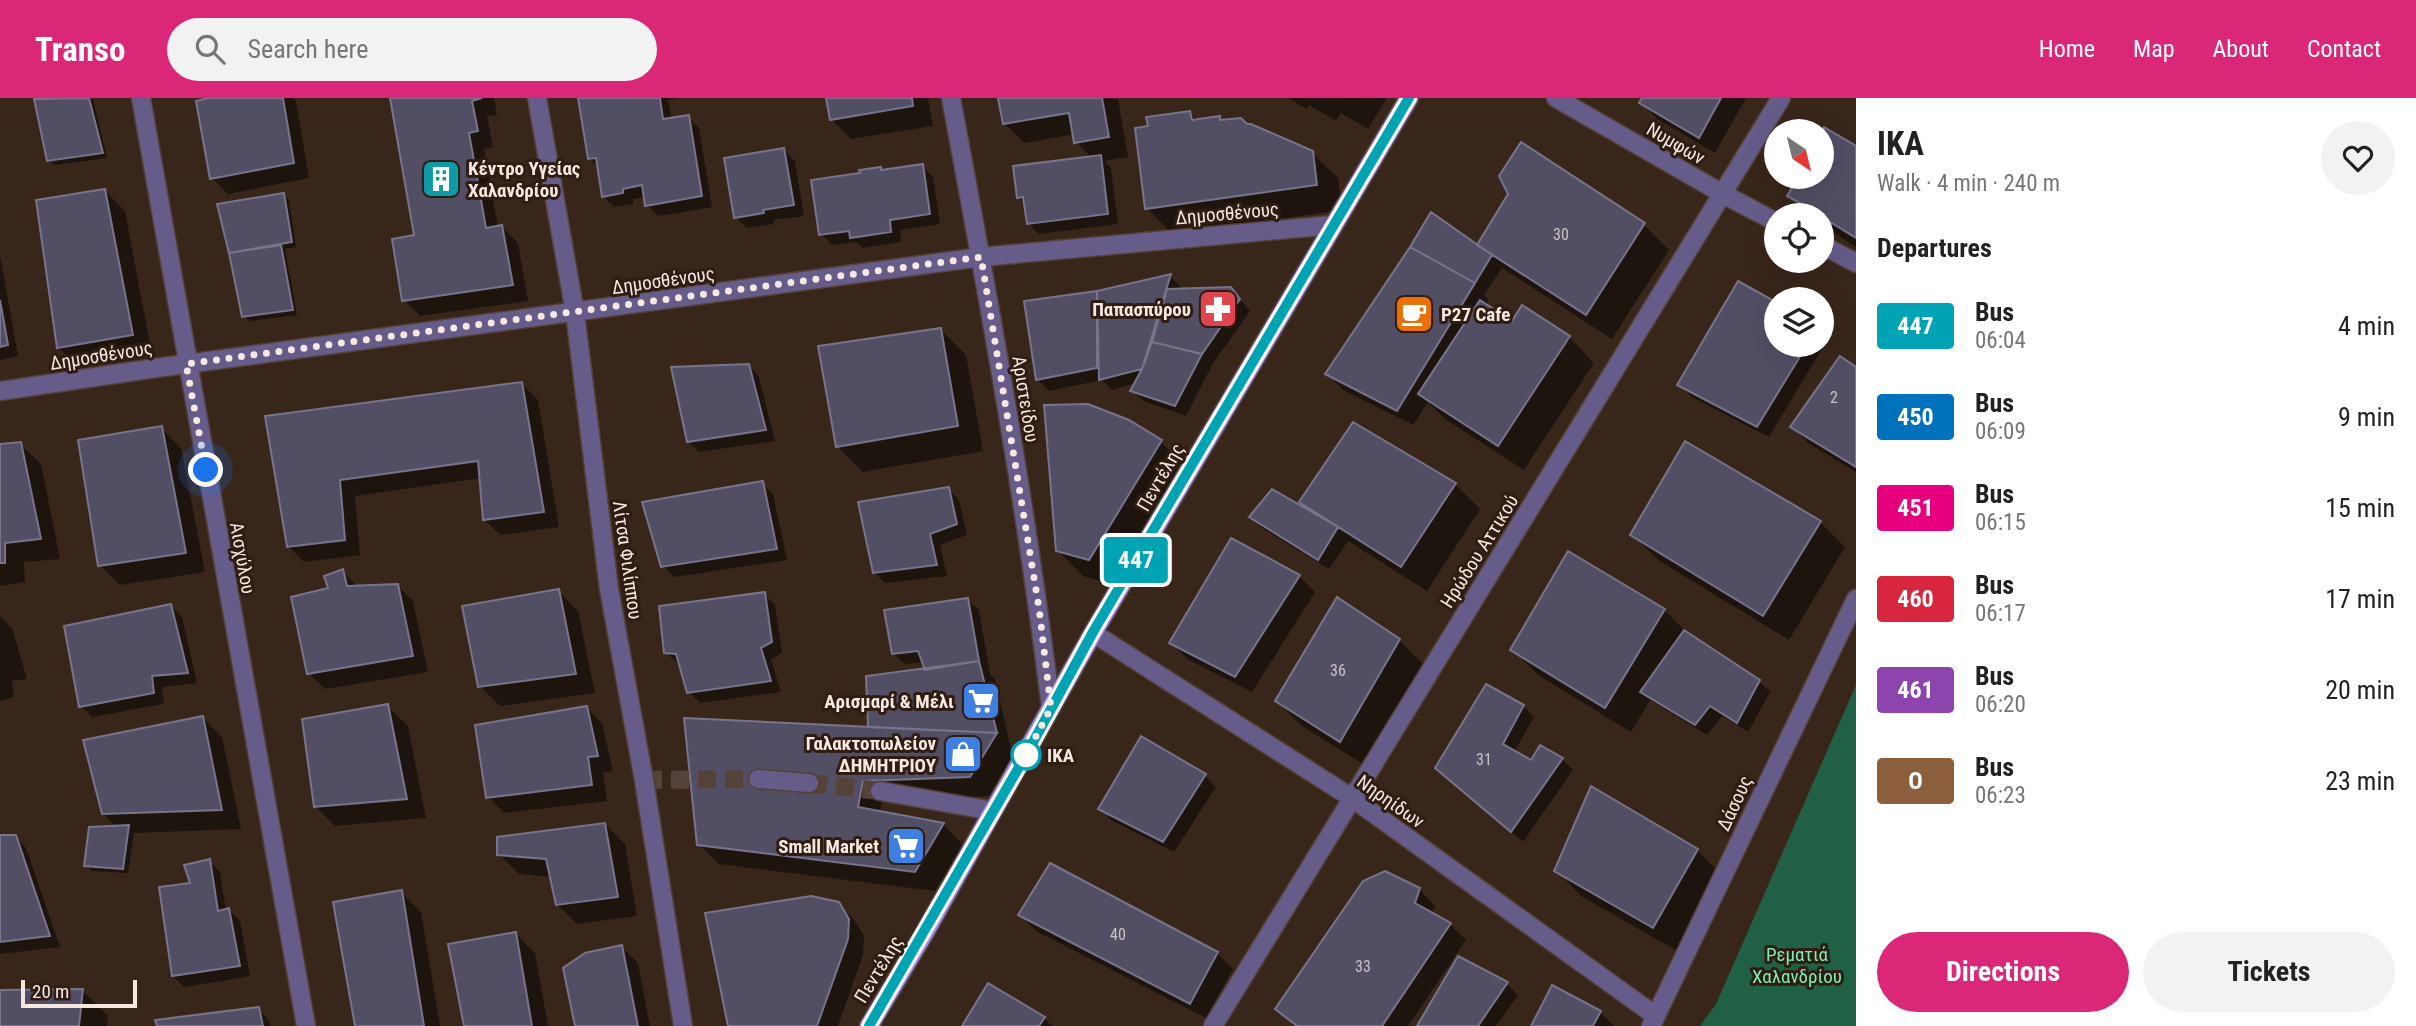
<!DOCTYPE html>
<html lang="en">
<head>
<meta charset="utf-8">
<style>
	body { margin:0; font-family:"Roboto Condensed",sans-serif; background:#f2f2f2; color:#222; height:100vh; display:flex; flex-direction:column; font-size:26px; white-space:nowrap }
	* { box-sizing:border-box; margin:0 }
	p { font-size:23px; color:#767676 }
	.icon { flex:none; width:38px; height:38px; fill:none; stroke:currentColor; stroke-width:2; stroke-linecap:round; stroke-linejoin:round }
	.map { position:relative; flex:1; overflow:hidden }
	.drawer { display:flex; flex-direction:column; background:#fff; width:560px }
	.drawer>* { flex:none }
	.badge { padding:0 14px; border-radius:5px; font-size:24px; line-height:46px }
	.needle { width:46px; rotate:145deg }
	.controls { position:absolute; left:1764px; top:21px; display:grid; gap:14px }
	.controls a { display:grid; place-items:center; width:70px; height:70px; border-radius:50%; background:#fff; box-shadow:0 7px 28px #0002; font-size:35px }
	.scale { position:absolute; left:21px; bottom:18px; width:116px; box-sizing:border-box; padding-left:7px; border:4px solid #f5e8e1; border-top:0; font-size:19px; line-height:24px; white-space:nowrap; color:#f5e8e1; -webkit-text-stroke:5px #2f1c12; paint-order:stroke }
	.you { position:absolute; width:35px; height:35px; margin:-18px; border:5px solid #fff; border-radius:50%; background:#1a73e8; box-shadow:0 0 0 10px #1a73e833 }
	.map>.badge { position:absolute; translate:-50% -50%; box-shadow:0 0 0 4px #fff }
	h2 { padding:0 21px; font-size:26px; line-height:63px }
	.round { display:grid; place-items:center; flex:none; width:74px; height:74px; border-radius:37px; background:#f2f2f2 }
	.headline { display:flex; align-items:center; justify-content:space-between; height:119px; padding:0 21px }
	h1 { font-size:33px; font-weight:700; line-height:52px }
	.primary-button { display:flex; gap:14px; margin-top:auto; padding:14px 21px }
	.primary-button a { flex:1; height:80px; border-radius:42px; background:#db2777; color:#fff; font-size:28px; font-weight:700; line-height:80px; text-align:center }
	.primary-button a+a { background:#f2f2f2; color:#222 }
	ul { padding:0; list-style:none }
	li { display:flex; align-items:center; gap:21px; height:91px; padding:0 21px }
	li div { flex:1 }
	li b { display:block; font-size:26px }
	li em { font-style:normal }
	li .badge { min-width:77px; font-weight:700; text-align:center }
	header { display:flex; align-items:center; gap:42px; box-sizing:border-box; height:98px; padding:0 35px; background:#db2777; color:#fff }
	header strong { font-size:33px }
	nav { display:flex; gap:38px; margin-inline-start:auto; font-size:24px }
	.search { width:490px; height:63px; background:#f2f2f2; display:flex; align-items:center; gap:18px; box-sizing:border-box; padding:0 24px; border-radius:38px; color:#767676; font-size:26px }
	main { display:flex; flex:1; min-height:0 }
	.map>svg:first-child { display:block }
	.green { fill:#206145 }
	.shadow { fill:#0007 }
	.building { fill:#524f65; stroke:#77748b; stroke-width:2 }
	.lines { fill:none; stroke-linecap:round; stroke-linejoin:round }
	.minor-tunnel { stroke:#554339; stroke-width:18; stroke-dasharray:18 9; stroke-linecap:butt }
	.minor-casing { stroke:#534137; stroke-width:21 }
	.major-casing { stroke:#534137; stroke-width:21 }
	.minor { stroke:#665c8a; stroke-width:18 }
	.major { stroke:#a18bea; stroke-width:18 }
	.line-casing { stroke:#fff; stroke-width:16 }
	.line { stroke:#00a3b4; stroke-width:10 }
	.walk { stroke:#f5e8e1; stroke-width:7; stroke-dasharray:0 12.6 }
	.stop-dot { fill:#fff; stroke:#00a3b4; stroke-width:3.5 }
	.labels { text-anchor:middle; stroke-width:6; stroke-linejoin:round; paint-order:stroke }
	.number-label { font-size:16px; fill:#ccc2c2 }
	.street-label { font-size:19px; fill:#f5e8e1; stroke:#2f1c12 }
	.poi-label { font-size:19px; font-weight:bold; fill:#f5e8e1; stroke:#2f1c12; text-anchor:end }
	.stop-label { font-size:19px; font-weight:bold; fill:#f5e8e1; stroke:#2f1c12; text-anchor:start }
	.park-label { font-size:19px; fill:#7cefb8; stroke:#2f1c12 }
</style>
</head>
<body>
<header>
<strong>Transo</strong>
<div class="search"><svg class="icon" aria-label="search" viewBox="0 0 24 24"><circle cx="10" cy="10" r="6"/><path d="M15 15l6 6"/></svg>Search here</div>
<nav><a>Home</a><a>Map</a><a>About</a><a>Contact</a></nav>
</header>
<main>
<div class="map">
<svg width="1856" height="928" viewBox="0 0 1856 928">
	<rect width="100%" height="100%" fill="#39261b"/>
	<path class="green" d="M1856,587V928H1700L1716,906Z"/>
	<path class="shadow" d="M56,0L93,1L107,60L54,67L49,62L36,2Z
		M218,0H293L296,3L309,80L228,96L212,80Z
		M392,0H494L497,17L487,18L493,49L484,51L498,129H502L518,145L528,203L420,218L404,202L416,138Z
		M579,0H680L668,2L672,21L688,19L699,30L712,109L658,118L647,107L645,99L633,101V106L614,109L603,98L599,70L589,60Z
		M828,0H928L933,28L851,41L831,21Z
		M1000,0L1118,1L1128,59L1104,63L1111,70L1118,126L1039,136L1028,125L1026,107L1018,99L1092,60L1076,44L1075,36L1024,45L1004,25Z
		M1288,0H1387L1368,31L1341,15L1336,23L1309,7L1307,11Z
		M1645,0H1746L1715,55L1657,21L1642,5Z
		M1190,15L1198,23L1220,20L1223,24L1247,28L1312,55L1338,80L1342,112L1172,136L1147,110Z
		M1825,32L1856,50V149L1822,127V117H1809L1790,98L1800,79H1822V38Z
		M1521,46L1644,127L1669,152L1612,241L1502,170L1484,197L1489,202L1486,208L1512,225L1569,239L1594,265L1524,372L1445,321L1428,304L1413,327L1343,292L1327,276L1478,149L1510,96Z
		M784,52L795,63L804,118L773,122L774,126L747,130L736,119Z
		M922,68L933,79L940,126L900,132L901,144L863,150L856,144L832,147L821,136L863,77L880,71L883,74Z
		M105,93L125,113L152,257L78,269L58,249Z
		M284,97L289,102L296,149L285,151L297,217L249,223L244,218L219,107Z
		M0,157L18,258L0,262Z
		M1170,178L1181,189L1180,192L1231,191L1250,213L1212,267L1186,318L1143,303L1133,293L1136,285L1112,292L1102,282L1049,293L1038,282L1026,205L1098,195Z
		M1739,185L1776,206V247H1822V232L1829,239L1769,339L1690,298L1680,287Z
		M940,231L966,257L983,353L863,374L838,349Z
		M748,267L759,279L775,343L699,354L688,343Z
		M1856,271V374L1808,345L1793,329Z
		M522,286L538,302L559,429L500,437L484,421L481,380L355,398L360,457L304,464L288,448L267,320Z
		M1128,324L1161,344L1186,369L1114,487L1083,478L1057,452Z
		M161,330L181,350L205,474L120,487L100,467Z
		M20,346L41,366L60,461L24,464L25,484L0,488V348Z
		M762,385L773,396L787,462L674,479L663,468Z
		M1455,386L1480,411L1427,493L1348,443L1329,471L1262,430L1252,419L1312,414L1302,404Z
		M948,391L959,402L967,437L940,447L947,478L885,485L874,474Z
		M1820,424L1845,449L1789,542L1658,462L1632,436Z
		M1232,443L1299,478L1315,494L1252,594L1187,561L1172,545Z
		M342,473L358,489L397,487L413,503L428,574L325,591L309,575L330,491Z
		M558,493L578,513L595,595L500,608L480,588Z
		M764,496L775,507L782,555L771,561L781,594L700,605L689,594L681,565H677L666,554Z
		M967,501L979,512L990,576L995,581L1011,651H1009L1015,657L990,698L882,702L880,715L944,727L963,747L935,793L719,766L699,746L870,631L927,572L924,564L905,566L893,555Z
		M171,508L182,519L197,585L162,589L164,606L92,619L81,608Z
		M1664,512L1689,537L1759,583L1770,594L1748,634L1722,618L1707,637L1650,602L1631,634L1538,577L1513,552Z
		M0,518L12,530L27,581L12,583L14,599L0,603Z
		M1399,542L1424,567L1366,668L1302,628L1277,603Z
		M387,608L408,628L426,720L335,728L315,708Z
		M1523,608L1534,619L1514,654L1531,664L1562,661L1573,672L1523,744L1448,680Z
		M586,609L602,625L613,673L603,674L607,703L504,715L488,699Z
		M202,619L222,639L241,731L134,735L128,775L91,773L86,767L117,729L103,716Z
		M1205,678L1216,689L1174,754L1111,722L1101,711Z
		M1592,691L1697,752L1723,778L1679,854L1581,798L1556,772Z
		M605,726L625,746L637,818L577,826L557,806L551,779L519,776L499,756Z
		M15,738L26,750L60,849L0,856V739Z
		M209,763L220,774L226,813L229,812L240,823L250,878L184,889L173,878L192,786Z
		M1419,791L1435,808L1432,816L1450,826L1466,842L1408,928H1294L1277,911Z
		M401,794L421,814L440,928H356Z
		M838,805L854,822L864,838L863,857L838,928H730Z
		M1020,817L1217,855L1233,871L1206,920L1036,833Z
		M515,835L535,855L548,928H466Z
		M622,849L638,865L650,928H576Z
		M1507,886L1518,897L1496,928H1419Z
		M0,893H83L108,918L107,928H0Z
		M258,911L269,922L270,928H159Z
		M1600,914L1614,928H1533Z
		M1044,920L1052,928H964Z"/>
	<path class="building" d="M89,0L103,55L47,63L34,1Z
		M209,0H283L294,65L210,81L196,3Z
		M390,0H482L472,3L478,33L469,35L486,130L502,127L513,187L402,203L392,141L414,137Z
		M578,0H660L663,21L689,17L702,98L645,108L642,87L623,91V95L602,99L596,60L588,61Z
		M826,0H912L913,8L830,22Z
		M998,0H1102L1109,39L1074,45L1069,15L1003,26Z
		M1642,0H1721L1699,40L1639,5Z
		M1190,13L1192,22L1220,18V22L1241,20L1247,26H1251L1313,53L1317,87L1145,111L1135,30L1148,28L1146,19Z
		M1824,29L1856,48V140L1822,119V117L1787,98L1798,79H1822V34Z
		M1521,44L1645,125L1586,217L1477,147L1508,96L1499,78Z
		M784,50L794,107L763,112L764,115L734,120L724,60Z
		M1101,57L1108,116L1027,126L1023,99L1017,100L1013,68Z
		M923,66L930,116L890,122L891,134L850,140L849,133L819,137L811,82L860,75L859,72L881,69V72Z
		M105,91L133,237L57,250L36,102Z
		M284,95L292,144L229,155L217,106Z
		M1431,114L1492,157L1475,185L1410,149Z
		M281,147L293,212L242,219L229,155Z
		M1410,149L1475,185L1397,313L1325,276Z
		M1171,176L1142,271L1099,282L1097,193Z
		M1738,183L1776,204V247H1807L1757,329L1677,287Z
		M1231,189L1240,201L1202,256L1152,244L1167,191Z
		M1097,193V270L1036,282L1024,203Z
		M0,202L8,247L0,249Z
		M1480,202L1512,223L1522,207L1570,238L1498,348L1418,296Z
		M941,230L958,328L836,349L818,248Z
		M1152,244L1202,256L1175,308L1130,293L1142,271Z
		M1840,258L1856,269V369L1790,329Z
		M749,266L766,332L687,344L671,269Z
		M522,284L544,414L483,422L478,363L340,382L345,442L287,449L265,318Z
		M1088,306L1129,322L1162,342L1089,462L1056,453L1044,307Z
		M1353,324L1456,385L1401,469L1299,404Z
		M162,328L186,455L98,468L78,342Z
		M1685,343L1821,423L1763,518L1630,437Z
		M21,344L41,441L5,445V465H0V346Z
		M763,383L777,451L661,469L642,404Z
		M949,389L957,426L930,436L937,467L873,475L858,404Z
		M1272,391L1338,429L1318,462L1249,419Z
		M1231,440L1300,477L1235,579L1169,545Z
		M1568,453L1665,511L1605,610L1510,552Z
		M343,471L347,488L398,486L413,558L307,576L291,499L328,490L324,478Z
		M559,491L576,576L478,589L462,508Z
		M765,494L772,544L761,550L771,583L687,595L676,556L664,555L659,508Z
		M1337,499L1400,541L1340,644L1275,603Z
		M968,500L979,563L925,572L918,553L892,556L884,512Z
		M171,506L188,575L152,578L154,595L79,609L64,528Z
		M1684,532L1760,582L1737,625L1710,608L1695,627L1640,594Z
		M979,563L997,635L868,629L866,578Z
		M1486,586L1524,607L1503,646L1531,662L1540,647L1563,660L1511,734L1435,670Z
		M388,606L407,701L314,709L302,621Z
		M587,608L598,658L588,659L592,687L486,700L475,627Z
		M203,618L222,712L102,716L83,642Z
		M684,620L997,635L970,679L863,683L858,709L944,725L915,774L697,747Z
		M1141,638L1206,676L1163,744L1098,711Z
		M1591,688L1698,751L1653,830L1554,773Z
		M605,725L618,799L556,807L546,761L497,757V739Z
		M129,727L123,771L84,768L89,729Z
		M0,737H16L50,838L0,844Z
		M210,761L218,813L229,810L240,868L172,878L159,789L190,785L184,767Z
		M1050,765L1218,854L1190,906L1018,817Z
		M1385,773L1420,790L1415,805L1451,825L1382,928H1297L1275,911L1363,783Z
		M402,792L424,928H355L333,804Z
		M811,798L839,804L849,821L848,841L817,928H728L705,815Z
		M516,834L532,928H464L448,846Z
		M622,847L638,928H575L563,870L585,855Z
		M1458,858L1508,884L1478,928H1417Z
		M988,885L1045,919L1039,928H962Z
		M1552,887L1601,913L1593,928H1531Z
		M83,891L79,928H0V892Z
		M259,909L263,928H157L155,922Z"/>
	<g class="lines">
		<path class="minor-tunnel" d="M644,682L758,681
			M809,685L880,693"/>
		<g class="minor-casing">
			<path id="minor" d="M141,0L306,928
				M537,0L575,215L609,491L644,682L683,928
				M951,0C989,203 1026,406 1051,610
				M1556,0L1723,96L1776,124
				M1822,147L1856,165
				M0,293L156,270L981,159L1333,127
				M1093,535L1352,700L1656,918
				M758,681L809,685
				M880,693L993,713
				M1213,928L1781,0
				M1651,928L1856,501"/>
		</g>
		<g class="major-casing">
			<path id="major" d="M869,928L924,836L1093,535L1409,0"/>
		</g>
		<use href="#minor" class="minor"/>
		<use href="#major" class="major"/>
	</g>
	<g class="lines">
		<g class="line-casing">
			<path id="line" d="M869,928L1026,657L1093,534L1409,0"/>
		</g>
		<use href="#line" class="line"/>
		<path class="walk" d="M206,372L186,266L981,159L1039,510L1051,610L1026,657"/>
	</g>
	<defs>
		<g id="building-square" transform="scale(2.0125)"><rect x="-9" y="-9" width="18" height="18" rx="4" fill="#0f9aa8" stroke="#2f1c12"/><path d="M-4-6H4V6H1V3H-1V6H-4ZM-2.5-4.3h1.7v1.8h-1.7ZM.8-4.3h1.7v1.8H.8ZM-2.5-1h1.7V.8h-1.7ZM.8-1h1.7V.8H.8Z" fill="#fff"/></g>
		<g id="pharmacy-square" transform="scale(2.0125)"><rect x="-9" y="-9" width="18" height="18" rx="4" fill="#e0444e" stroke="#2f1c12"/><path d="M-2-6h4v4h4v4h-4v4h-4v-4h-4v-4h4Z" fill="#fff"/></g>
		<g id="cafe-square" transform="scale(2.0125)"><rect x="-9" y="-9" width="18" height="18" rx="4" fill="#e8710a" stroke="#2f1c12"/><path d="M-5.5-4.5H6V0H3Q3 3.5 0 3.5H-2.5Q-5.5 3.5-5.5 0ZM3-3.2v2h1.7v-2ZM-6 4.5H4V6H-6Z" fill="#fff"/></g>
		<g id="supermarket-square" transform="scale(2.0125)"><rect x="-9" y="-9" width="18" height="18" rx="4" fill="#3f7fe0" stroke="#2f1c12"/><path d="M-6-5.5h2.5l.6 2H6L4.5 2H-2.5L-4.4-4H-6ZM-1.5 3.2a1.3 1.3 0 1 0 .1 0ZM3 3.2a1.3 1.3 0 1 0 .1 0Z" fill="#fff"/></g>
		<g id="shop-square" transform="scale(2.0125)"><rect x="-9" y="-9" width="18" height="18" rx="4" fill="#3f7fe0" stroke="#2f1c12"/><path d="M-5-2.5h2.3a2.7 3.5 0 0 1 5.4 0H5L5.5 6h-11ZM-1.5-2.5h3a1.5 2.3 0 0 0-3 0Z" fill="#fff"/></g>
	</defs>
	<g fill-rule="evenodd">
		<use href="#building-square" x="441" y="81"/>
		<use href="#pharmacy-square" x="1218" y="211"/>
		<use href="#cafe-square" x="1414" y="216"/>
		<use href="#supermarket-square" x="981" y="603"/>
		<use href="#shop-square" x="963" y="656"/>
		<use href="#supermarket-square" x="906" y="748"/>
	</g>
	<circle class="stop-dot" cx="1026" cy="657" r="14"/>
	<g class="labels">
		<g class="number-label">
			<text x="1561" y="142">30</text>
			<text x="1834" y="305">2</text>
			<text x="1338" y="578">36</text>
			<text x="1484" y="667">31</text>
			<text x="1118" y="842">40</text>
			<text x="1363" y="874">33</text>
		</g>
		<g class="street-label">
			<text transform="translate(1676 45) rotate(30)" y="7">Νυμφών</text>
			<text transform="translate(1227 115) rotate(-5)" y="7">Δημοσθένους</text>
			<text transform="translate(663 182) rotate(-8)" y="7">Δημοσθένους</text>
			<text transform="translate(101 257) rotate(-9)" y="7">Δημοσθένους</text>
			<text transform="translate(1026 301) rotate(81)" y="7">Αριστείδου</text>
			<text transform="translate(1160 379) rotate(-60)" y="7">Πεντέλης</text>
			<text transform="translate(1479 453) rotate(-58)" y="7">Ηρώδου Αττικού</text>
			<text transform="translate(243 460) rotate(80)" y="7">Αισχύλου</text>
			<text transform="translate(628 462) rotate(82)" y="7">Λίτσα Φιλίππου</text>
			<text transform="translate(1391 703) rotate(35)" y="7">Νηρηίδων</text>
			<text transform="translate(1734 705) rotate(-65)" y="7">Δάσους</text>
			<text transform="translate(878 871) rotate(-59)" y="7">Πεντέλης</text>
		</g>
		<g class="poi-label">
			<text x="468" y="77" text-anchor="start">Κέντρο Υγείας<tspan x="468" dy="22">Χαλανδρίου</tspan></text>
			<text x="1191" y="218">Παπασπύρου</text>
			<text x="1441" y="223" text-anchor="start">P27 Cafe</text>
			<text x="954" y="610">Αρισμαρί &amp; Μέλι</text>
			<text x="936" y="652">Γαλακτοπωλείον<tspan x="936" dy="22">ΔΗΜΗΤΡΙΟΥ</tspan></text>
			<text x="879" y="755">Small Market</text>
		</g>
		<g class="stop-label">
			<text x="1047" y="664">ΙΚΑ</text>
		</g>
		<g class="park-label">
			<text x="1797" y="863">Ρεματιά<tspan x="1797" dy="22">Χαλανδρίου</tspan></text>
		</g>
	</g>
</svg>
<div class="controls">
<a><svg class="needle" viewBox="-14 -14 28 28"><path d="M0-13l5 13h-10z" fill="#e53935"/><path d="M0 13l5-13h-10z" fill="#767676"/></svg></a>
<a><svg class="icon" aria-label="locate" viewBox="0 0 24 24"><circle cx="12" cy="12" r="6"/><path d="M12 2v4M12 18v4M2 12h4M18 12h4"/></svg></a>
<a><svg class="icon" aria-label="layers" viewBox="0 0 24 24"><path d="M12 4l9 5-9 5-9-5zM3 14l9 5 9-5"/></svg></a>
</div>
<div class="scale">20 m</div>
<div class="you" style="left:206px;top:372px"></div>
<b class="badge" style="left:1136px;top:462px;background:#00a3b4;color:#fff">447</b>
</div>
<section class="drawer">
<div class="headline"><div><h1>ΙΚΑ</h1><p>Walk · 4 min · 240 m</p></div><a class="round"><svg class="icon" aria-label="heart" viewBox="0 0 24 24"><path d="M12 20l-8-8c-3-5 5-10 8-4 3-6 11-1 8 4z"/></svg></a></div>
<h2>Departures</h2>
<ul>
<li><span class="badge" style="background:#00a3b4;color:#fff">447</span><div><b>Bus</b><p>06:04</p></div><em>4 min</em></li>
<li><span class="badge" style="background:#0072bc;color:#fff">450</span><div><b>Bus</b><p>06:09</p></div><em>9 min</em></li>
<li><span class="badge" style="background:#e6007e;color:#fff">451</span><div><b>Bus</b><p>06:15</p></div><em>15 min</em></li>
<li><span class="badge" style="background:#d7263d;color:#fff">460</span><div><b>Bus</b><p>06:17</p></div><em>17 min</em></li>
<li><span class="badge" style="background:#8e44ad;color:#fff">461</span><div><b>Bus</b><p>06:20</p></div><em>20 min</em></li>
<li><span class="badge" style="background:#8b5e3c;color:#fff">Ο</span><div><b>Bus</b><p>06:23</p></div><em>23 min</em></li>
</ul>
<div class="primary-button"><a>Directions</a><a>Tickets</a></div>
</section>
</main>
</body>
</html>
